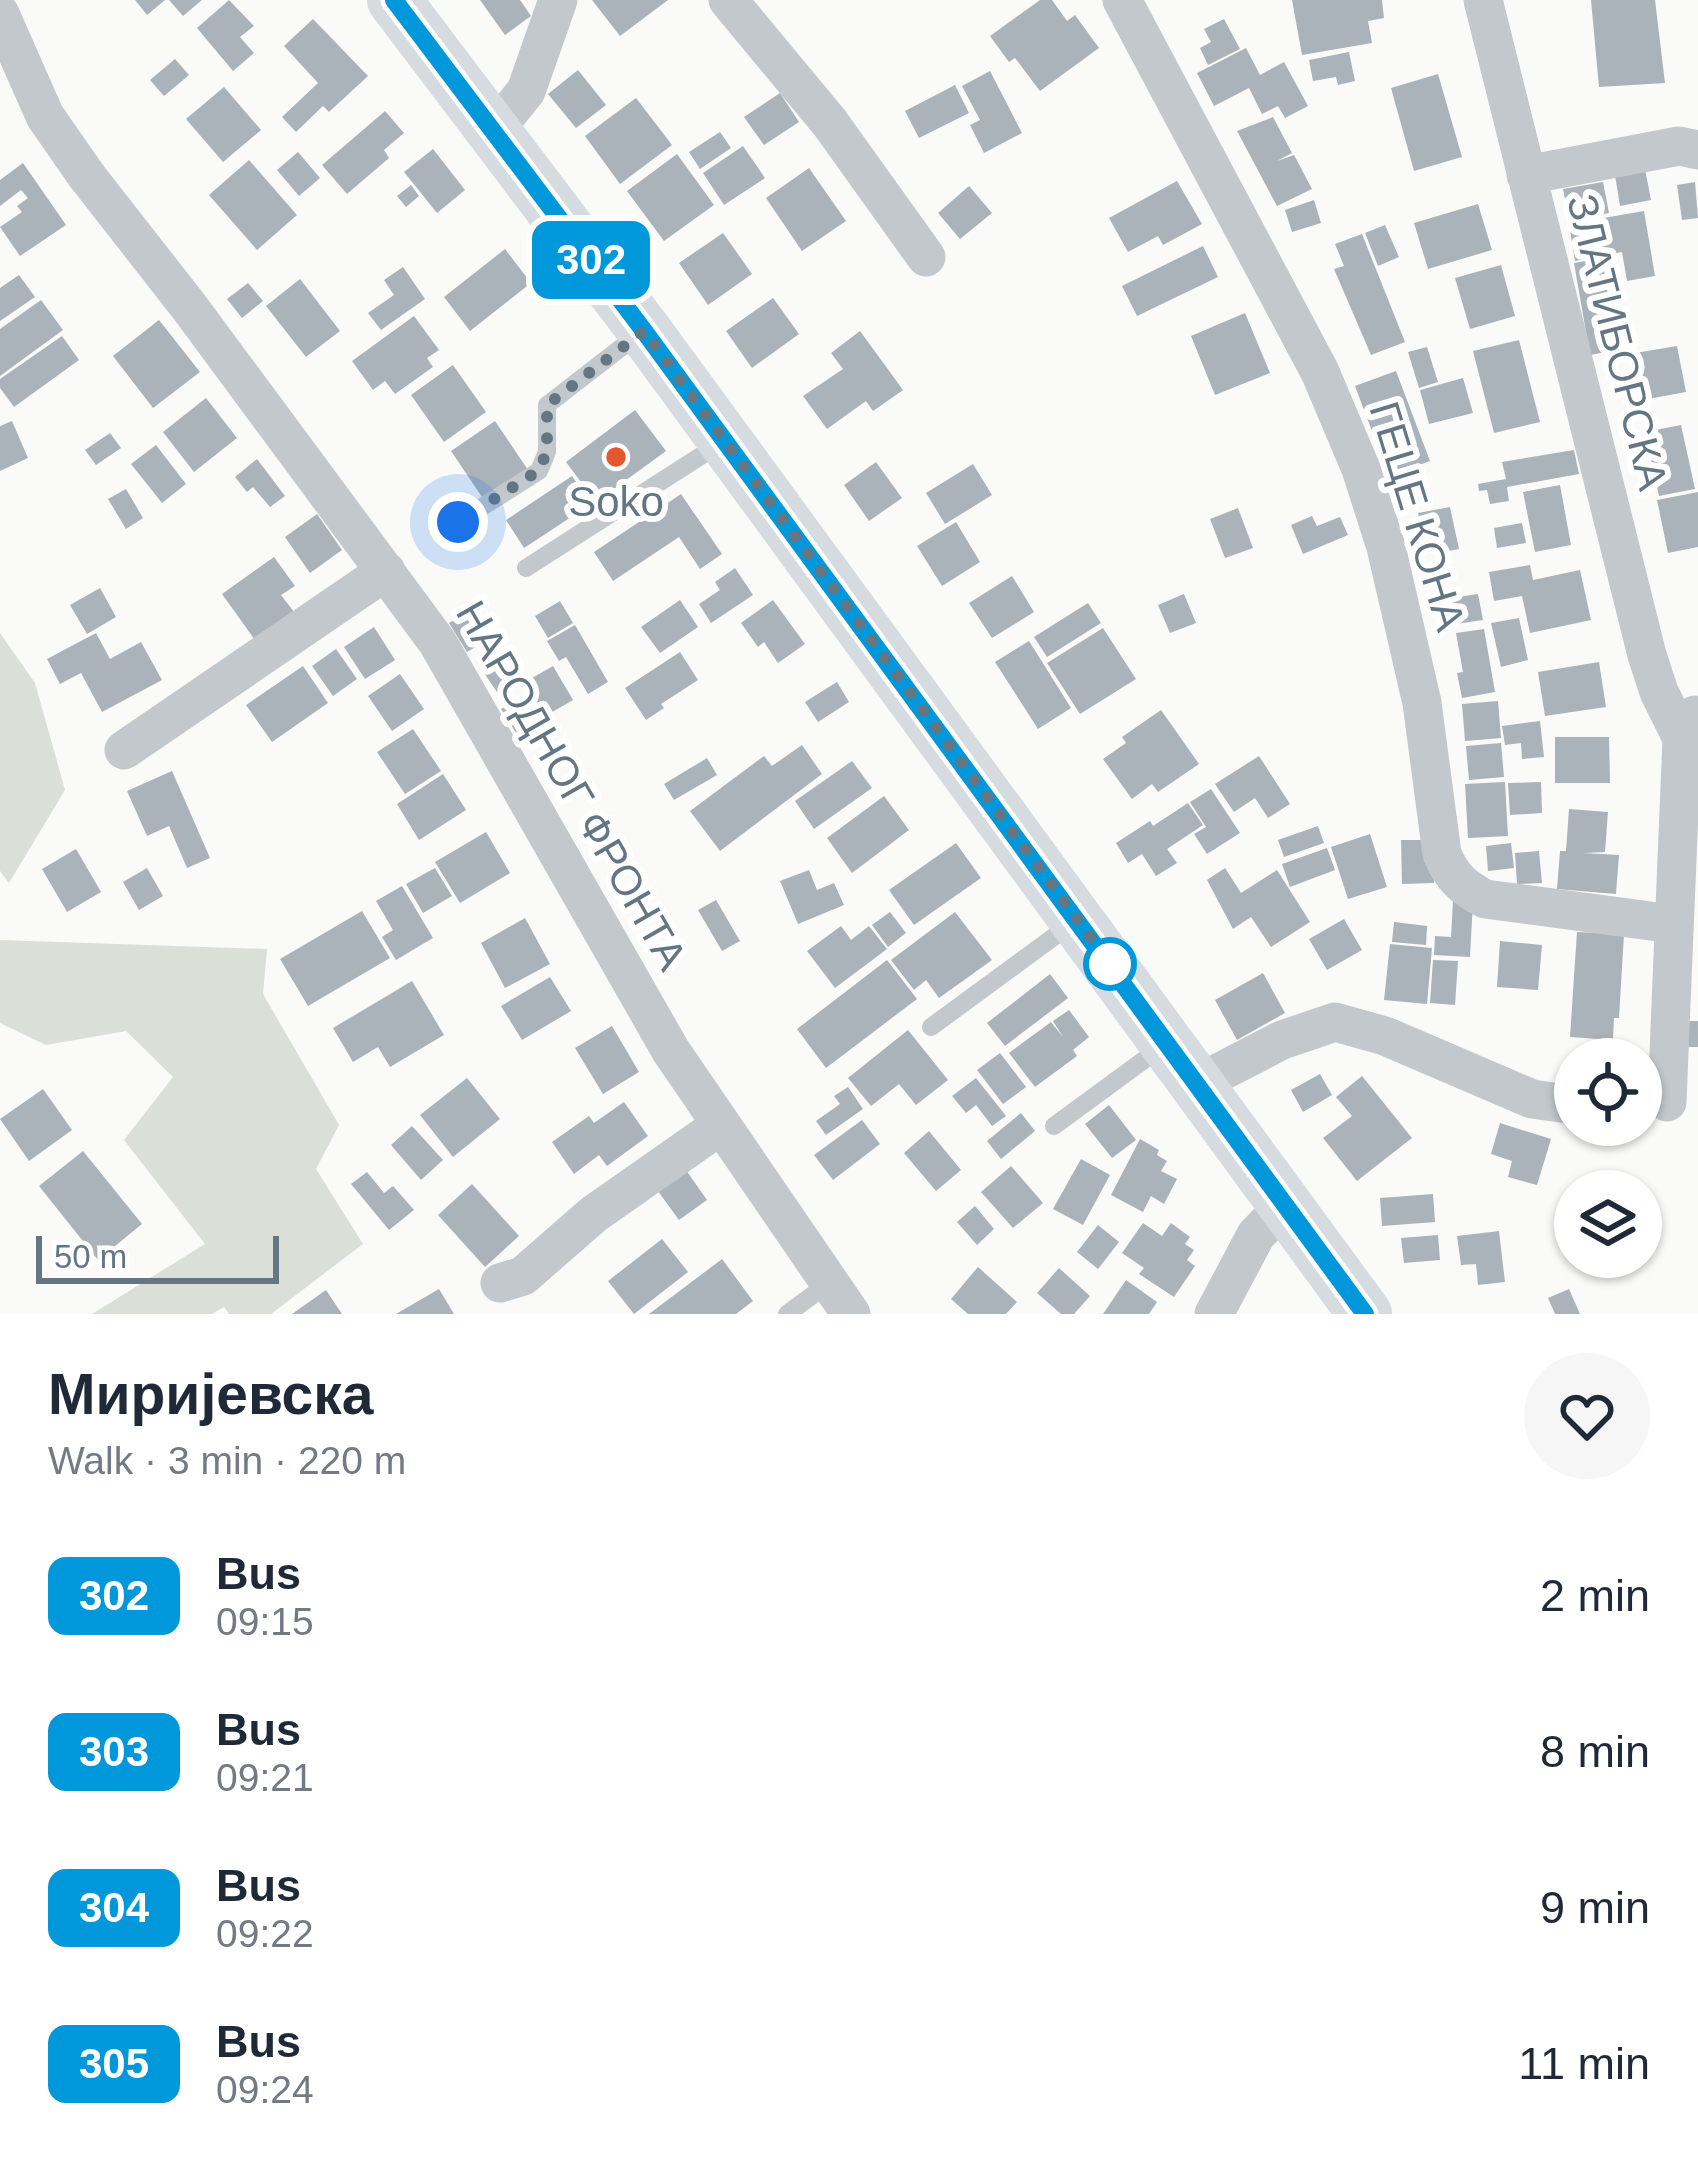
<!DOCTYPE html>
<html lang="en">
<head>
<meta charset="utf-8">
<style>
	body { margin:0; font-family:Helvetica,sans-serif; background:#f6f6f7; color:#1f2937; height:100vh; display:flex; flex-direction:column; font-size:45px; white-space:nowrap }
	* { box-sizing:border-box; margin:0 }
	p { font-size:39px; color:#747a83 }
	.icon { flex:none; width:66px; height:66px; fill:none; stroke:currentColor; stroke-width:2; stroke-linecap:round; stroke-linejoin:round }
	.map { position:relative; height:1314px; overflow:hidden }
	.sheet { display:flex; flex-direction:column; background:#fff; flex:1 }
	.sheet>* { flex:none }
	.badge { padding:0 24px; border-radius:18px; font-size:42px; line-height:78px }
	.buttons { position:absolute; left:1554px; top:1038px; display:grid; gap:24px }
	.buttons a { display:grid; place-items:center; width:108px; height:108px; border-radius:50%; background:#fff; box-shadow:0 3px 9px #0004; font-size:60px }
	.scale { position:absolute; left:36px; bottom:30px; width:243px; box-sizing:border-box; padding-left:12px; border:6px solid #657683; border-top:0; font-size:33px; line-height:42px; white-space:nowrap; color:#657683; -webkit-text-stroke:9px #fff; paint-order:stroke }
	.you { position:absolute; width:60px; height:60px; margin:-30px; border:9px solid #fff; border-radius:50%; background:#1a73e8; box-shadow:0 0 0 18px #1a73e833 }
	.map>.badge { position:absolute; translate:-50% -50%; box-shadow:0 0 0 6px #fff }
	.round { display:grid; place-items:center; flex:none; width:126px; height:126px; border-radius:63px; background:#f6f6f7 }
	.head { display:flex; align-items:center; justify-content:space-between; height:204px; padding:0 48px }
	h1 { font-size:57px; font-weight:600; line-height:90px }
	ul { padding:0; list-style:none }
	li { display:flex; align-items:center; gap:36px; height:156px; padding:0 48px }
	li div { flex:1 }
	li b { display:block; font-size:45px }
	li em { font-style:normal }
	li .badge { min-width:132px; font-weight:700; text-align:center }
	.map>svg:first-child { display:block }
	.green { fill:#dadfd7 }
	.building { fill:#aab3b9 }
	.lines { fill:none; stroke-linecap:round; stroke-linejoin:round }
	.service { stroke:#c3c8cc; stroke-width:18 }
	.minor { stroke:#c3c8cc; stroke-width:39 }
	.secondary { stroke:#d6dbdf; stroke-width:54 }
	.line-casing { stroke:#fff; stroke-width:27 }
	.line { stroke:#0098da; stroke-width:18 }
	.walk { stroke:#657683; stroke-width:12; stroke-dasharray:0 21.6 }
	.poi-dot { fill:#e4572e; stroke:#fff; stroke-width:4.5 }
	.stop-dot { fill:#fff; stroke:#0098da; stroke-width:6 }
	.labels { text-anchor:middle; stroke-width:12; stroke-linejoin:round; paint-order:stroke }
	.street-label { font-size:42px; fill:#657683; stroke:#fff }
	.poi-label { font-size:42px; fill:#657683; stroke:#fff }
</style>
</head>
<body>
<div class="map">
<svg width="1698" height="1314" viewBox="0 0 1698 1314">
	<rect width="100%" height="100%" fill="#fafaf8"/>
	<path class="green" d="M0,633L35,683L65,790L9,883L0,871Z
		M0,940L267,949L263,994L339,1125L316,1169L363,1244L271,1314H229L224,1307L212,1314H92L205,1244L124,1140L173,1077L126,1031L46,1045L0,1023Z"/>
	<path class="building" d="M135,0H165L147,15Z
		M169,0H202L183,16Z
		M229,0L254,26L240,37L254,53L233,71L197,28Z
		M480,0H520L531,16L505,35Z
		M592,0H668L620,36Z
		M1040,0H1052L1067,21L1075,15L1099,48L1040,91L1015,58L1009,62L990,36Z
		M1292,0H1382L1384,18L1368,21L1372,43L1302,55Z
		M1591,0H1655L1665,83L1599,87Z
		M313,19L368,76L329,112L323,106L296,132L282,117L318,83L284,46Z
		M1224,19L1240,49L1208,65L1200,48L1211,42L1204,29Z
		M1246,48L1260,75L1284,62L1308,106L1285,118L1278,106L1262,114L1249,88L1214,106L1197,73Z
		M1349,52L1355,81L1338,85L1336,77L1313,81L1309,60Z
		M175,59L189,75L164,96L150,80Z
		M578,70L606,105L576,128L548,94Z
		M990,71L1022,133L984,153L970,125L980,120L962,86Z
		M1438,74L1462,157L1414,171L1391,88Z
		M955,85L969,113L919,138L905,111Z
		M224,87L261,130L223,162L186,119Z
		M780,93L799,122L764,145L744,117Z
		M636,98L672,145L620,184L585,136Z
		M385,111L404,133L384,150L389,158L347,194L322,165Z
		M1273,117L1292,153L1277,161L1294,155L1312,189L1277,206L1237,131Z
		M720,132L731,148L700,169L689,152Z
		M743,146L765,178L724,205L703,173Z
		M433,149L465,190L437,213L404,172Z
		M298,152L320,178L299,196L277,170Z
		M677,154L714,205L664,241L627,191Z
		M249,160L297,215L257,250L209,195Z
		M23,163L66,225L20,256L0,227L22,212L17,206L28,198L21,190L0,206V180Z
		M809,168L846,221L802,251L766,198Z
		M1645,169L1651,200L1620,206L1615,175Z
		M1177,181L1202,224L1163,245L1158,236L1128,252L1109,218Z
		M1603,182L1609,213L1569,220L1563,189Z
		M1695,182L1698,218L1682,220L1677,185Z
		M411,185L419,196L406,207L397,196Z
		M969,186L992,213L960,239L938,213Z
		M1314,200L1321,223L1292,232L1285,210Z
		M1478,204L1492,250L1428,269L1414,223Z
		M1644,211L1655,276L1627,281L1622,252L1575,261L1569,224Z
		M1385,225L1399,257L1378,266L1365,233Z
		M723,233L752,274L708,305L679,263Z
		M1362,234L1405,342L1371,355L1334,269L1344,266L1335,244Z
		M1203,246L1218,277L1137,316L1122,286Z
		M505,249L531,283L470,331L444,297Z
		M1602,258L1617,350L1590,355L1574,263Z
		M1501,265L1515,316L1470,329L1455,278Z
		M403,267L425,299L381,330L368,313L394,295L384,280Z
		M19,275L35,297L0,321V288Z
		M300,279L340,331L306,357L266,306Z
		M248,283L263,301L242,318L227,299Z
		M773,298L799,334L752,368L726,331Z
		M41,300L63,330L0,376V329Z
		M1245,313L1270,373L1215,395L1191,336Z
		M414,316L439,350L427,358L433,367L395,394L385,381L373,390L352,361Z
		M159,320L200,372L153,408L113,356Z
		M860,331L903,390L873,411L866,401L827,429L803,396L843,369L831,353Z
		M62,336L79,360L14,407L0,388V379Z
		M1519,340L1540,422L1494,433L1473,351Z
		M1677,346L1686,392L1637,401L1629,354Z
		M1427,347L1438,382L1419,388L1408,352Z
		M453,365L486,412L444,442L411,395Z
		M1396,371L1430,461L1389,476L1355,386Z
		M1463,378L1473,413L1429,424L1420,390Z
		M206,398L237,438L194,472L163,432Z
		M635,410L666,451L596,502L566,462Z
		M12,421L28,458L0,471V426Z
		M495,421L528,470L484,500L451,451Z
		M1681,425L1695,489L1659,496L1645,432Z
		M110,433L121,448L96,465L85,450Z
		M156,445L186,484L162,503L131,464Z
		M1574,450L1579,474L1507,487L1509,501L1490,504L1487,490L1479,491L1478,484L1506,479L1502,462Z
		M257,459L285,496L270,507L253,487L247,492L235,477Z
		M876,462L902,498L869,521L844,485Z
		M973,464L992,495L945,524L926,493Z
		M572,476L591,504L524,548L506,520Z
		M1560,485L1571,545L1535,552L1523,492Z
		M126,489L143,518L126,529L108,499Z
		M1698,492V547L1668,553L1657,500Z
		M681,494L722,554L700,569L679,537L613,581L594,552Z
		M1450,507L1459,549L1434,554L1432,545L1425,547L1418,513Z
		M1238,508L1253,548L1225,558L1210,519Z
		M317,514L342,550L310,573L285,537Z
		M1312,516L1317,526L1340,517L1348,535L1303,554L1291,525Z
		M956,522L980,562L942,586L917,546Z
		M1522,523L1526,543L1497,548L1494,528Z
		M274,557L295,586L281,595L294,612L255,640L222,594Z
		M1530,565L1533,580L1580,570L1591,620L1530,633L1522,596L1494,601L1489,572Z
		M735,568L753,595L711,623L699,604L720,590L715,582Z
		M1012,576L1034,612L992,638L969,603Z
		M100,588L116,617L87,634L70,605Z
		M1184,594L1196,623L1170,633L1158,605Z
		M1478,594L1483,620L1449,625L1444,599Z
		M680,600L698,627L660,653L641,627Z
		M773,600L805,644L778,663L764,642L758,647L741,623Z
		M560,601L573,623L548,638L535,616Z
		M1088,603L1101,623L1047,657L1034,637Z
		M473,608L492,637L467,652L449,623Z
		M1519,618L1528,660L1501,667L1491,623Z
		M575,625L608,682L588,694L566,657L559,661L547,641Z
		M374,627L395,660L365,679L344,647Z
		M1103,628L1136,679L1080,714L1047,663Z
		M1484,629L1495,692L1462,698L1457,673L1463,672L1456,633Z
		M96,633L110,659L141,642L162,680L102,712L81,673L60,684L47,659Z
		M1029,641L1071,708L1038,729L995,662Z
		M496,648L518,683L499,695L476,661Z
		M336,649L357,679L333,696L312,666Z
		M680,652L698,680L661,704L664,708L646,720L625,688Z
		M1599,662L1606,707L1545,716L1538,672Z
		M303,666L328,703L272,742L246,705Z
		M553,666L573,700L516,733L501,709L537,686L532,678Z
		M400,674L424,709L392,731L368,696Z
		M837,682L849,702L818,722L805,702Z
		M1498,701L1501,738L1465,741L1462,704Z
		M1161,710L1199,764L1158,792L1152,784L1132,799L1103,759L1126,743L1122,737Z
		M1540,721L1544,757L1522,759L1521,743L1505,745L1502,726Z
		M413,729L441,771L405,794L377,752Z
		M1555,737H1609L1610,783H1555Z
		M1501,743L1504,777L1469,780L1466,746Z
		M802,745L822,774L720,851L690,811L764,756L772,766Z
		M1259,756L1290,804L1268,818L1255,798L1234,812L1215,784Z
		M707,758L717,775L674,800L664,784Z
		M852,761L872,788L814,829L795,801Z
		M172,771L210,858L187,868L169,826L147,836L127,791Z
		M443,774L466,810L419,840L397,804Z
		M1505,782L1508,836L1468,838L1465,784Z
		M1541,782L1542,813L1510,815L1508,783Z
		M1211,789L1240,833L1207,854L1194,834L1206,827L1190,802Z
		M884,796L909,830L852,873L827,838Z
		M1188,803L1203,825L1167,849L1177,863L1156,876L1142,854L1128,863L1116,843L1150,821L1153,826Z
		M1569,809L1608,812L1605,852L1583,853L1619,855L1616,894L1557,889L1560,851H1566Z
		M1318,826L1324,843L1284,857L1278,840Z
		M486,832L510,873L460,903L435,862Z
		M1370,834L1387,887L1348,899L1331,847Z
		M1401,840H1434V883L1402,884Z
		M956,843L981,878L914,925L889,890Z
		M1511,843L1514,868L1488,871L1486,846Z
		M1327,848L1335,870L1290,887L1282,864Z
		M76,849L101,892L67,912L42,869Z
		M1539,851L1542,883L1517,884L1515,853Z
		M147,868L163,896L139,910L123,882Z
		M435,868L452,896L423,913L406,884Z
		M1225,868L1241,893L1277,870L1310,922L1271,947L1251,917L1233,929L1207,880Z
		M809,870L817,890L834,883L844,905L798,924L780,881Z
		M402,886L433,938L396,960L382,937L393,930L376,901Z
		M716,900L740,941L722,951L698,910Z
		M1453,900L1473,901L1470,957L1434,955L1435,936L1451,937Z
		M362,911L390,958L308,1006L280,959Z
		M890,912L906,933L888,947L872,925Z
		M955,912L992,960L939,998L926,980L914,990L891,960Z
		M525,918L550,964L505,988L481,943Z
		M1344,919L1362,950L1327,970L1309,939Z
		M1394,922L1427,926L1426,945L1392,942Z
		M841,926L851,940L869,926L887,949L835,988L807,951Z
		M1577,932L1624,934L1619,1018H1614L1613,1040L1570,1037Z
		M1500,941L1542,945L1538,990L1497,987Z
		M1390,944L1432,948L1427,1004L1384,1000Z
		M887,960L917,999L826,1068L797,1029Z
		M1433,960L1458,961L1455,1005L1430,1003Z
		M1263,973L1285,1013L1237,1040L1215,1000Z
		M1050,974L1068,998L1005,1046L987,1023Z
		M550,977L571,1011L522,1040L501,1006Z
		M412,981L444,1035L390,1067L378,1047L353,1062L333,1028Z
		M1069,1010L1089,1037L1073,1050L1077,1056L1035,1087L1009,1053L1051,1022L1063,1037L1053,1021Z
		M1687,1021H1698V1047H1687Z
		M612,1026L639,1072L603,1094L575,1048Z
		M908,1030L948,1080L916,1105L899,1084L871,1106L848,1078Z
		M1000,1053L1026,1087L1003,1104L977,1070Z
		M1320,1074L1332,1095L1303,1112L1291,1090Z
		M1362,1076L1412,1138L1357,1181L1323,1138L1352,1116L1336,1097Z
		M467,1078L500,1119L453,1157L420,1115Z
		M976,1078L1006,1116L992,1126L976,1105L966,1113L952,1096Z
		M848,1087L863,1109L826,1135L816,1121L840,1104L834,1096Z
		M43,1089L72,1130L29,1161L0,1119Z
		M624,1102L648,1136L607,1166L599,1155L574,1174L552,1142L589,1116L594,1123Z
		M1109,1105L1136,1140L1112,1158L1085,1124Z
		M1021,1113L1035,1131L1001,1159L987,1141Z
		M862,1120L880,1144L833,1180L814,1155Z
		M1500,1123L1551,1139L1537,1185L1508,1177L1512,1161L1491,1154Z
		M412,1126L443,1160L421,1180L391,1145Z
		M929,1131L961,1170L936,1191L904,1153Z
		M1140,1139L1159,1150L1157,1155L1167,1161L1161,1171L1177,1179L1164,1204L1151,1196L1143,1212L1111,1195Z
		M83,1151L142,1224L98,1260L39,1186Z
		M1081,1159L1110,1175L1083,1225L1053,1209Z
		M681,1163L707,1200L679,1220L652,1183Z
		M1011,1166L1043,1203L1013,1228L981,1192Z
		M367,1172L384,1193L393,1186L414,1210L389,1230L351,1184Z
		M472,1184L519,1236L485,1267L438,1215Z
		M1433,1194L1435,1222L1382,1226L1380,1198Z
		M975,1206L994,1229L977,1245L957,1222Z
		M1143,1223L1162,1236L1171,1223L1190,1237L1185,1244L1194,1250L1187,1260L1195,1266L1174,1297L1139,1274L1144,1268L1122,1253Z
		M1098,1225L1119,1242L1098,1269L1077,1252Z
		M1499,1231L1505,1282L1478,1285L1476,1264L1461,1265L1457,1236Z
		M1438,1235L1440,1260L1404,1263L1401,1238Z
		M662,1239L688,1272L634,1314L608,1281Z
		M722,1259L753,1301L736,1314H649Z
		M978,1267L1017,1302L1006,1314H968L951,1299Z
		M1059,1268L1090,1296L1074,1314H1061L1037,1293Z
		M1126,1280L1157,1302L1149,1314H1103Z
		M439,1289L454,1314H396Z
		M1569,1289L1580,1314H1555L1548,1298Z
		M326,1290L342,1314H292Z"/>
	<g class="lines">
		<path class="service" d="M444,531L539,471L547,452V405L640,333
			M526,568L721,443
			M931,1027L1074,922
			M1054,1126L1163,1046
			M787,1314L829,1283"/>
		<path class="minor" d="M728,0L830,123L926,257
			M1122,0L1320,372L1361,469L1386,547L1422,703L1442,854C1452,878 1463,887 1485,899L1673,924
			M1483,0L1647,655L1659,692L1682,738
			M0,14L45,116L86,175L190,308L438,643L671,1051L851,1314
			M493,132L526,91L558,0
			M1526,175L1679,146L1698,150
			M124,750L386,571
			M1195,1085L1282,1040L1335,1022L1385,1036L1532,1099L1575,1105
			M1667,1102L1682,738L1695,715
			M500,1283L523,1276L594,1214L721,1125
			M1214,1314L1256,1235L1285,1205"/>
		<path class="secondary" d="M394,0L644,330L1365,1314"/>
	</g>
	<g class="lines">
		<g class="line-casing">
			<path id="line" d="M394,0L644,331L1365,1314"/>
		</g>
		<use href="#line" class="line"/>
		<path class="walk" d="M458,522L538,471L547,452V405L644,331L1110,964"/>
	</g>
	<circle class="poi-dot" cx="616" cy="457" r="12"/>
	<circle class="stop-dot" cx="1110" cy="964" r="24"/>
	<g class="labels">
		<g class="street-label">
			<text transform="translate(1618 342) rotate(76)" y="15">ЗЛАТИБОРСКА</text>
			<text transform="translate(1418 516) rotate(73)" y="15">ГЕЦЕ КОНА</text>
			<text transform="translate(572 785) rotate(60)" y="15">НАРОДНОГ ФРОНТА</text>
		</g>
		<g class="poi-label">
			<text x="616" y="516">Soko</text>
		</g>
	</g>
</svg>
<div class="buttons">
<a><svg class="icon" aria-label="locate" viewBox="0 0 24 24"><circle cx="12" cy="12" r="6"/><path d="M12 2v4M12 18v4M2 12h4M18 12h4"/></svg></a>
<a><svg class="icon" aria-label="layers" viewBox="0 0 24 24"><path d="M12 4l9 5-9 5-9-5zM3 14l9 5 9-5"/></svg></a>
</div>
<div class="scale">50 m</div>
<div class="you" style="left:458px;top:522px"></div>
<b class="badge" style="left:591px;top:260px;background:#0098da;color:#fff">302</b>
</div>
<section class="sheet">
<div class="head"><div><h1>Миријевска</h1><p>Walk · 3 min · 220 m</p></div><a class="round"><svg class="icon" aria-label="heart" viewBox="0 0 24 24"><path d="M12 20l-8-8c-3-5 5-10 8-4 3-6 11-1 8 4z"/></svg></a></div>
<ul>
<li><span class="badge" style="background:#0098da;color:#fff">302</span><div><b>Bus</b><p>09:15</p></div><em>2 min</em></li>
<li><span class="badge" style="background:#0098da;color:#fff">303</span><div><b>Bus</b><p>09:21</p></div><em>8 min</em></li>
<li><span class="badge" style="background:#0098da;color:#fff">304</span><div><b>Bus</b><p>09:22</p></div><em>9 min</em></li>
<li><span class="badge" style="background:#0098da;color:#fff">305</span><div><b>Bus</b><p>09:24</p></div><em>11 min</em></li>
</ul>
</section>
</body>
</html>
